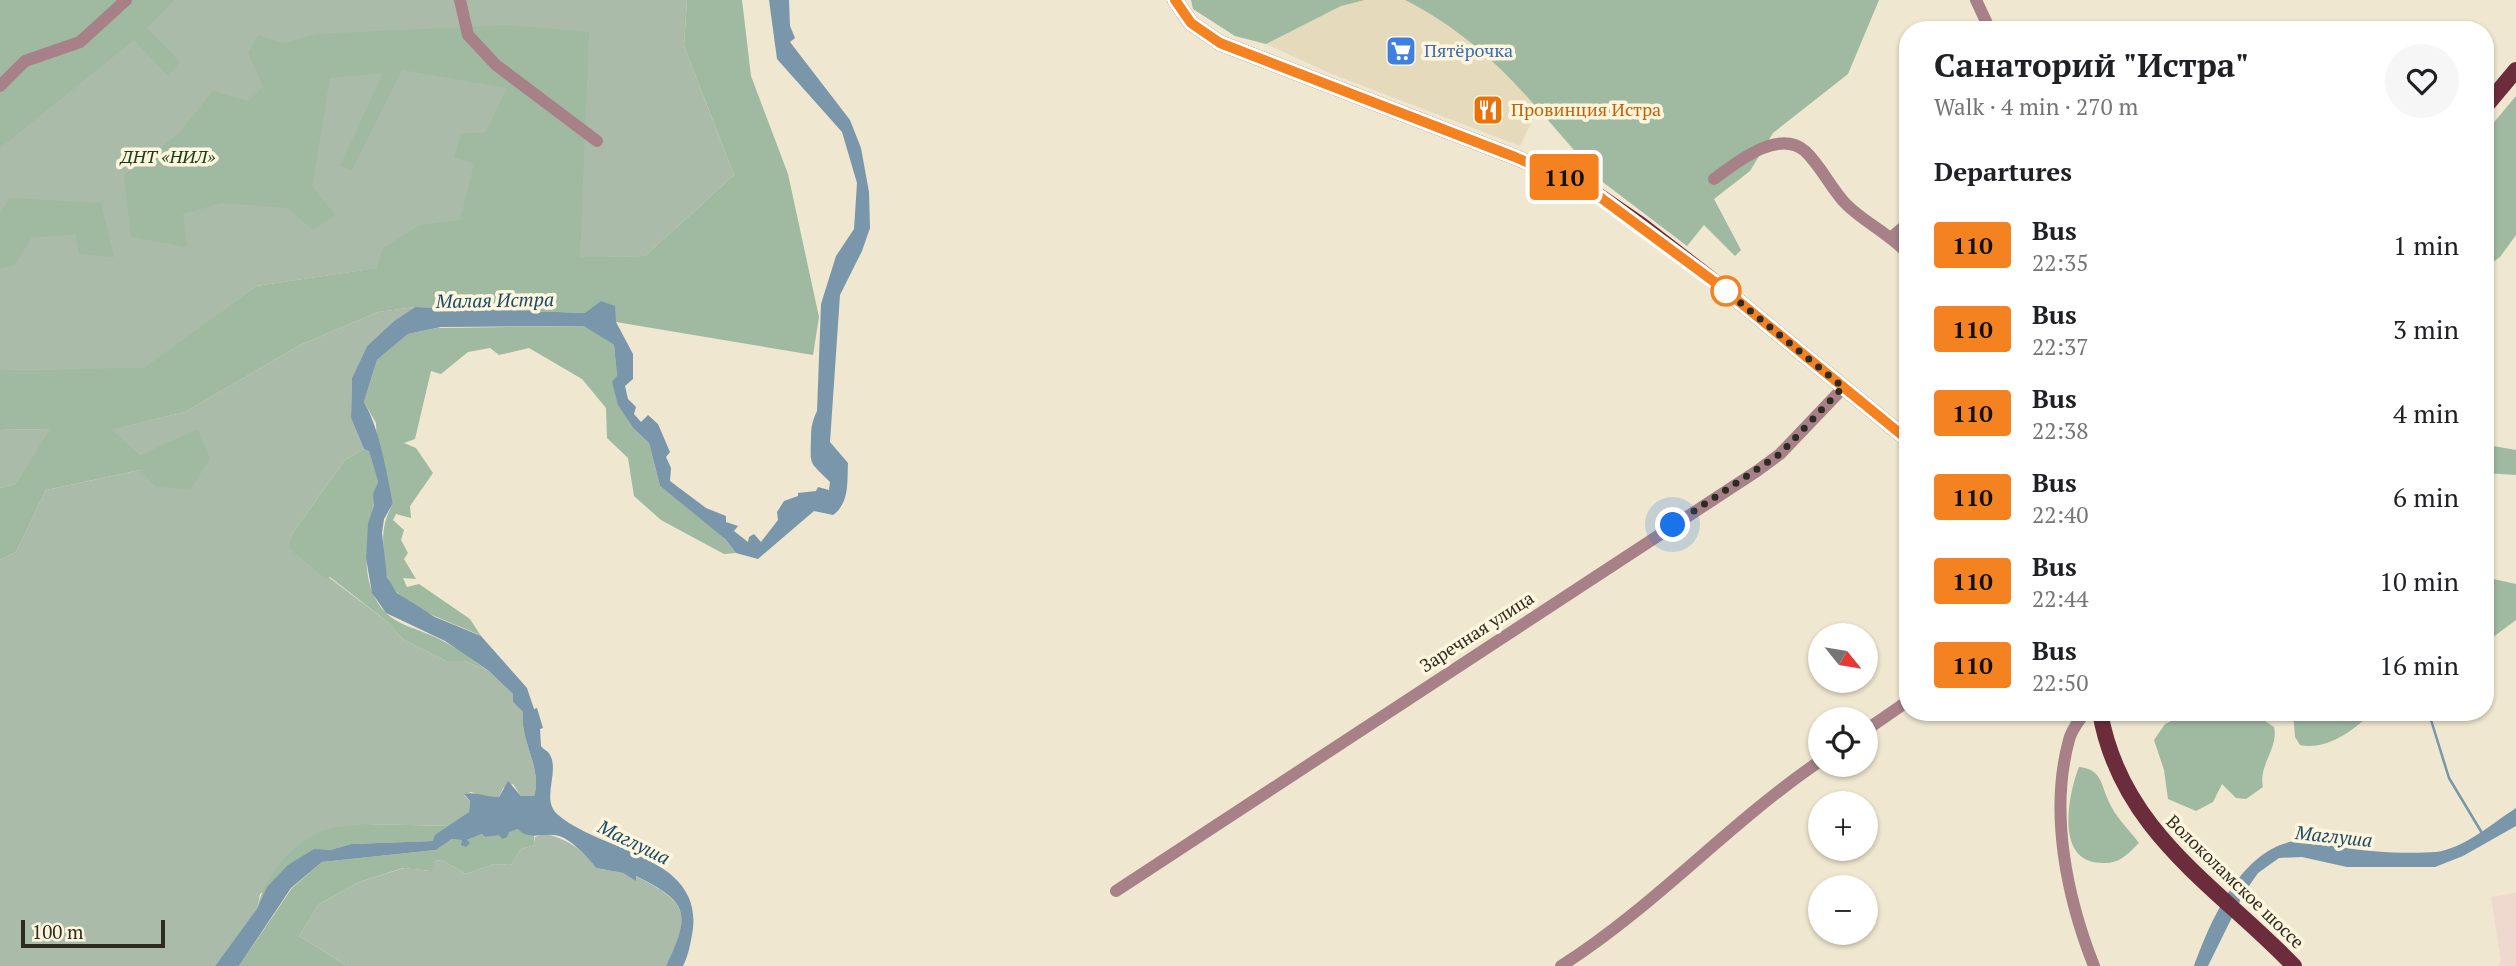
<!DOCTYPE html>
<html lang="en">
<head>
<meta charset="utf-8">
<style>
	body { margin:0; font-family:"PT Serif",serif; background:#f6f6f6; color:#202124; height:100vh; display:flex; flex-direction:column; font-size:26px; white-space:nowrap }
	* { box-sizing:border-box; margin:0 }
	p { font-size:23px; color:#757577 }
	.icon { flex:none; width:38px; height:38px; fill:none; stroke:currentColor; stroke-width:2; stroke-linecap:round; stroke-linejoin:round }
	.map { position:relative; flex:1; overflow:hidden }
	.side { position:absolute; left:1899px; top:21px; width:595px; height:700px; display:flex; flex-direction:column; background:#fff; border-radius:28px; box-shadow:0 2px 5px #0004 }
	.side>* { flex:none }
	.badge { padding:0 14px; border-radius:5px; font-size:24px; line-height:46px }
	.needle { width:46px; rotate:120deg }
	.tools { position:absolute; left:1808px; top:623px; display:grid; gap:14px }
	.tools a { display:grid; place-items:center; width:70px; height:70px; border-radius:50%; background:#fff; box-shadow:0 2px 5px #0004; font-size:35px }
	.scale { position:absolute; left:21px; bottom:18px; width:144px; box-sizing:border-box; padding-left:7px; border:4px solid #2e2b22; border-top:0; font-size:19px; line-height:24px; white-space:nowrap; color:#2e2b22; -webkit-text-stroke:5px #fdf5dc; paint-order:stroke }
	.you { position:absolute; width:35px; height:35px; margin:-18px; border:5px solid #fff; border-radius:50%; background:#1a73e8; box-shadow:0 0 0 10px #1a73e833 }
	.map>.badge { position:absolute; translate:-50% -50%; box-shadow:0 0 0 4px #fff }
	h2 { padding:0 35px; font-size:26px; line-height:63px }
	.round { display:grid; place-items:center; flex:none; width:74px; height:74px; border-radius:37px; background:#f6f6f6 }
	.summary { display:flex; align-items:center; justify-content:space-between; height:119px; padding:0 35px }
	h1 { font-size:33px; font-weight:700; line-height:52px }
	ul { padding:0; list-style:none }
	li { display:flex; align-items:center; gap:21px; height:84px; padding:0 35px }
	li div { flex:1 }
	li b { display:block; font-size:26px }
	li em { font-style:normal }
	li .badge { min-width:77px; font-weight:700; text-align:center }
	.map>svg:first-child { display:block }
	.built { fill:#e5dabc }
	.industrial { fill:#efd8cd }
	.green { fill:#aba }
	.forest { fill:#a0b9a1 }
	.water { fill:#7a96ab }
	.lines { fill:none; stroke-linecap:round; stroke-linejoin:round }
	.stream { stroke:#7a96ab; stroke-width:2.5 }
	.minor { stroke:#a78187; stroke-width:12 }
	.major { stroke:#6b2d3b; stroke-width:16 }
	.line-casing { stroke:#fff; stroke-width:16 }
	.line { stroke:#f58220; stroke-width:10 }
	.walk { stroke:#2e2b22; stroke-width:7; stroke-dasharray:0 12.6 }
	.stop-dot { fill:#fff; stroke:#f58220; stroke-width:3.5 }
	.labels { text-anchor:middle; stroke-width:7; stroke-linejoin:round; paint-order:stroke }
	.shop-label { font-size:18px; fill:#366cbe; stroke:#fdf5dc; text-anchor:start }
	.food-label { font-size:18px; fill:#c56008; stroke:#fdf5dc; text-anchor:start }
	.park-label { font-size:18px; font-style:italic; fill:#173e1b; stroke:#fdf5dc }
	.street-label { font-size:18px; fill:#2e2b22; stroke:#fdf5dc }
	.water-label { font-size:19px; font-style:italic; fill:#174968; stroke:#fdf5dc }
</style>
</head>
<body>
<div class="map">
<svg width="2516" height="966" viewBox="0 0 2516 966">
	<rect width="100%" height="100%" fill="#efe7cf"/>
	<path class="built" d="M1365,0H1405L1446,22L1506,71L1538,108L1520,146L1329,73L1266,44L1341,6Z"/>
	<path class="industrial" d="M2516,893V966H2498L2501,961L2491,897Z"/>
	<path class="green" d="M109,0H687L684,46L734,175L645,256L426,261L256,286L144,369L0,370V99Z
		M415,307L394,321L367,346L352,378L351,418L364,449L345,460L292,534L290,548L384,619L404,640L446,661H464L489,671L513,694V702L523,712C519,739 543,769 534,796H521L513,784L503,788L499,797H485L471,792L464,795L470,801L469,812L453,826L366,824L260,894L257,910L215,966H0V560L16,552L46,490L140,470L141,455L111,430L185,412L300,345L378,312Z
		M51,429L15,484L0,488V430Z
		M545,834C566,838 584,850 596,868L623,873L635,880V876C688,902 692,914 666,966H347L299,936L319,904L359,882L404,868L430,871L435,861L442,860L466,874L494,864L511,865L521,849L535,845V837Z"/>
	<path class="forest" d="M0,0H174L147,28L180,62L168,76L134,40L0,148Z
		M687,0H742L751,76L788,174L819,317L813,355L616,322L585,313L415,307L378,312L300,345L185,412L112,430L141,455L198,429L210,459L190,490L155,486L140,470L46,490L16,552L0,560V488L15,484L50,429L0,430V370L144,368L256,286L377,268L383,248L420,225L460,220L474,164L454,157L461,134L486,132L507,88L402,70L352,170L340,166L383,73L330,78L312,186L335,215L313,230L288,208L221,203L183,214L187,247L131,237L124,175L178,134L213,91L249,101L263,86L248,53L258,35L283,43L317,34L508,25L589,32L580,257L645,256L734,175L684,46Z
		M1191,0H1365L1341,6L1266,44L1235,36L1193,9Z
		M1405,0H1879L1848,74L1773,133L1750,171L1714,199L1741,250L1735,256L1704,225L1687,246L1579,164L1574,150C1519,87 1481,39 1405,0Z
		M2516,96V235L2500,257L2485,268V133Z
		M10,198L101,203L114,257L79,254L75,234L31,238L15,265L0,268V212Z
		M585,326L614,345L617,376L634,429L649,443L660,486L723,537L736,553L724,554L661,520L634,496L628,458L607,438L606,408L582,379L529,348L499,355L490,348L468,352L441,374L431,371L415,439L404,443L416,448L433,473L410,506L411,518L396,514L393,520L404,530L401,540L408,553L404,559L416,579L403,578L407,587L419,584L470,619L481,636C454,622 397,608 387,576C385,570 385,562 384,555C382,534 383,522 393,503L377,444L376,423L364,402L377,360L408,334L437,328Z
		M2493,446L2516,450V475L2485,473V449Z
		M364,449L369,450L378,482C374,492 376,498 373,508C367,541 358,583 385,612C398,626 426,631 443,641C459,649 473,661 489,671L464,661H446L404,640L384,619L330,577L326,579L289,548L292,534L345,460Z
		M2489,578L2516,584V620L2485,643V580Z
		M2190,712H2263L2265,721L2274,727C2279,748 2258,765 2263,787L2246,799L2236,798L2222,784L2213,802L2196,811L2168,799L2164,770L2154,740L2165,724Z
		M2293,712H2372C2355,730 2326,751 2300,745L2295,737Z
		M2079,767C2102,769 2101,785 2109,802C2115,816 2129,830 2139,843C2123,859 2116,866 2093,862C2056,854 2069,792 2079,767Z
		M366,824L453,826L434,841L351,844L330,850L314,849L257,910C263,878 292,844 322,831C334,826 352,826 366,824Z
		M518,829L534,834L535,845L521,849L511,865L494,864L466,874L442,860L435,861L431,871L403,868L359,882L319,904L299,936L347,966H239L292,888L322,862L436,850L452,839L467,840L482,834L485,837Z"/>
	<path class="water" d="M769,0H789L790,26L795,38L790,42L850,120L861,148L869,192L870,228L862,251L840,295L830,442L848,463C847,481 850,503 833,515L814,511L758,559L736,553L725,539L660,486L649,443L634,429L618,405L612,382L617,376L614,345L584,326L441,327L408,334L377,360L364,402C380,430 386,471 393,503L384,519L382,533L387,577L397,593L435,617L481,636L527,688L534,709L537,708L543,728L540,729L541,746C543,749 546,750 548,752C562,769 540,798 557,814C601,853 707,855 692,935C690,946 688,956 683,966H666C691,914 689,902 636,876V881L623,873L596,868C588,857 576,845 564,838C548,829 530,843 518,829L509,832L507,837L502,839L499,835L485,837L482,834L467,840L470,843L466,847L461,845L462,840L452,839L436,850L322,862L291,888L239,966H215L257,909L267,887L288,865L314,849L330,850L351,844L433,841L435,835L469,812L470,801L464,794C474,791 487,797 499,797L508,781L521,796H534C543,769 519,739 523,712L513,702V694L489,671L445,641L386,613L372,593L366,558L368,524L374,505L373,494L378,482L369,451L364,449L351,418L352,378L367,346L394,321L415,307L585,313L601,301L615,306L616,322L633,354V379L625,386L628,399L636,407L634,414L641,422L648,415L658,424L670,452L666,457L671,468L670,481L706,508L726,516V522L738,526L734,531L748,542L749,537L754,534L761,542L778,520L777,512L784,501L798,496V493L816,491L818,487L829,490L830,482C810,461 810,468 811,439C811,427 812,422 817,411L821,304L836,256L854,229L857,183L842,132L777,59Z
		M2516,808V826L2463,856L2435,867H2347L2302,857L2279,858L2258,873L2244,893L2208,966H2194C2212,917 2244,843 2303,840C2315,839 2328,845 2340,847C2369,852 2406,854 2436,852C2463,849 2493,823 2516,808Z"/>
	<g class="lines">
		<path class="stream" d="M2431,720L2449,778L2482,833"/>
		<path class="minor" d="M460,0L468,35L496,65L597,141
			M1976,0L1990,30
			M0,86L25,61L80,42L126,0
			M1714,179C1736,163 1778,128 1805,151C1821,166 1830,187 1845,203C1863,222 1889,233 1908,254
			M1892,237L1908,223
			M2085,712C2079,721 2071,730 2069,740C2049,813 2067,898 2094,966
			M1866,730L1908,701
			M1116,891L1757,471L1780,454L1844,387
			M1561,966C1654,907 1729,823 1820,761"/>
		<path class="major" d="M1175,0L1191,23L1220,43L1515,157L1589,189L1640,224L1720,286L1908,440
			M2485,107L2516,70
			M2100,712C2121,832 2216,885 2294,966"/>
	</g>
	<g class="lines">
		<g class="line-casing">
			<path id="line" d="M1175,0L1191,23L1220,43L1515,157L1589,189L1720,286L1908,440"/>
		</g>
		<use href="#line" class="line"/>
		<path class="walk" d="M1673,525L1780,454L1843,387L1720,286L1726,291"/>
	</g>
	<defs>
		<g id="supermarket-square" transform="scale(1.575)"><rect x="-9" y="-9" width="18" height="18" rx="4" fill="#3f7fe0" stroke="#fdf5dc"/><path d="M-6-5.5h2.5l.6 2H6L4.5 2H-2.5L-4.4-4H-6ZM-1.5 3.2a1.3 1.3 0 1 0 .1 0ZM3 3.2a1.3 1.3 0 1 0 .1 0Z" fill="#fff"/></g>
		<g id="restaurant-square" transform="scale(1.575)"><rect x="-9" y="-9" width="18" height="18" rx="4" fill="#e8710a" stroke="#fdf5dc"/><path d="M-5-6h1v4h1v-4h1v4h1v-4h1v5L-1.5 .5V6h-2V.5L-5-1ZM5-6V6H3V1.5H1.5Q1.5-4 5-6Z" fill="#fff"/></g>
	</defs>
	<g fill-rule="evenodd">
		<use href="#supermarket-square" x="1401" y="51"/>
		<use href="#restaurant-square" x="1488" y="110"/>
	</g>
	<circle class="stop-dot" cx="1726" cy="291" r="14"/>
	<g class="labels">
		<g class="shop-label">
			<text x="1424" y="57">Пятёрочка</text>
		</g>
		<g class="food-label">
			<text x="1511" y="116">Провинция Истра</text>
		</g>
		<g class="park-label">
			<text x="168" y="163">ДНТ «НИЛ»</text>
		</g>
		<g class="street-label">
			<text transform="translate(1477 632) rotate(-33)" y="6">Заречная улица</text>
			<text transform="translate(2235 882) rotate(44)" y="6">Волоколамское шоссе</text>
		</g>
		<g class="water-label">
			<text transform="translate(495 300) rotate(-1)" y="7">Малая Истра</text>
			<text transform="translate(2334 836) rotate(6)" y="7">Маглуша</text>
			<text transform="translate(634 842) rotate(26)" y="7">Маглуша</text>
		</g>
	</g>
</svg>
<div class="tools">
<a><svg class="needle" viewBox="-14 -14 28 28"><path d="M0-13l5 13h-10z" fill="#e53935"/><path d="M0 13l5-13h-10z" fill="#757577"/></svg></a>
<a><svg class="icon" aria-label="locate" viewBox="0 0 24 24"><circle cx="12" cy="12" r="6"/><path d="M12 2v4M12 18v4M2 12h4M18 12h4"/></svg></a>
<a>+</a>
<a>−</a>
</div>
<div class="scale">100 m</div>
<div class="you" style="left:1673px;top:525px"></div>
<b class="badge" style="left:1564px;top:177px;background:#f58220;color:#111">110</b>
<section class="side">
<div class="summary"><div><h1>Санаторий &quot;Истра&quot;</h1><p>Walk · 4 min · 270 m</p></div><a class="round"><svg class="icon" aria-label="heart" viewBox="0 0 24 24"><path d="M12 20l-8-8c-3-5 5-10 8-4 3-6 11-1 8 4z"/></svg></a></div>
<h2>Departures</h2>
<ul>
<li><span class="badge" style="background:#f58220;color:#111">110</span><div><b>Bus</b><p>22:35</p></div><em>1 min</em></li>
<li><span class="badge" style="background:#f58220;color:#111">110</span><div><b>Bus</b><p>22:37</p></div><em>3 min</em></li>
<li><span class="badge" style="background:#f58220;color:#111">110</span><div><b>Bus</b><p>22:38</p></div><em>4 min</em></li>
<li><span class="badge" style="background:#f58220;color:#111">110</span><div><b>Bus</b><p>22:40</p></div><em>6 min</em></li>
<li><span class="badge" style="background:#f58220;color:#111">110</span><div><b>Bus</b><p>22:44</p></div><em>10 min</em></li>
<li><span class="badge" style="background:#f58220;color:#111">110</span><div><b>Bus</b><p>22:50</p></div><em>16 min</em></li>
</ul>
</section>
</div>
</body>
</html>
